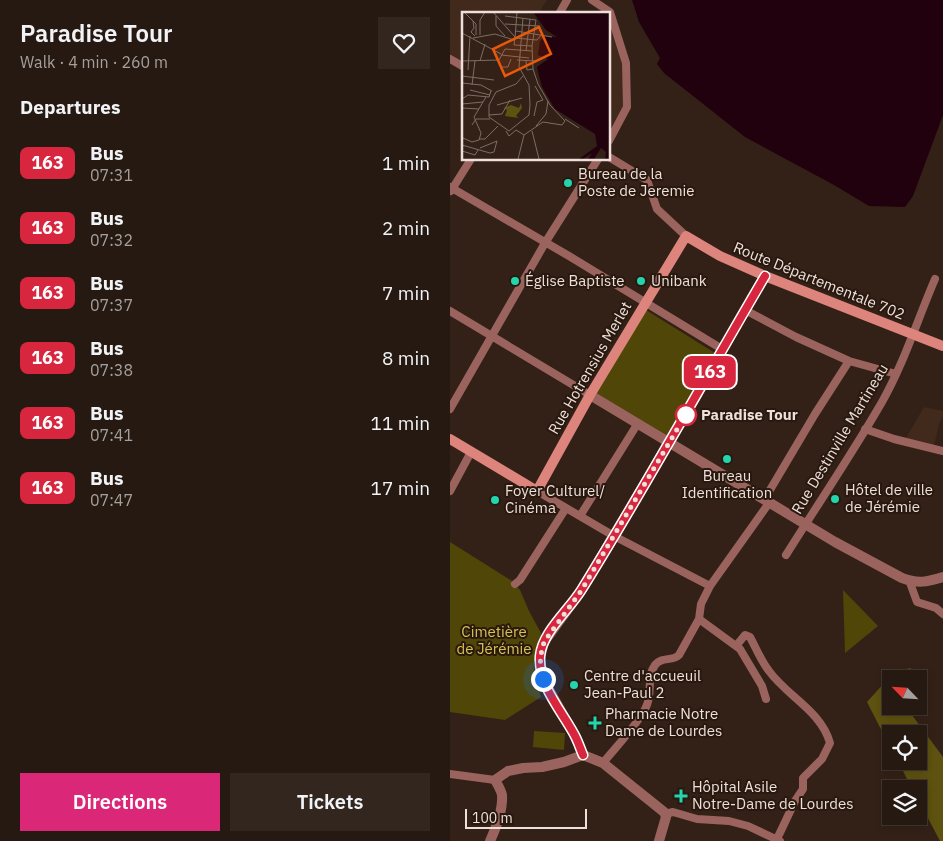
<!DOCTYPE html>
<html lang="en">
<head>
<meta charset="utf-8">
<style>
	body { margin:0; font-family:"IBM Plex Sans",sans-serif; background:#32261f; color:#f1f3f6; height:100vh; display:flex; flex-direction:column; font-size:19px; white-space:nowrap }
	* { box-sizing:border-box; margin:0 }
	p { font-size:16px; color:#a4a09f }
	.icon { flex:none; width:28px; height:28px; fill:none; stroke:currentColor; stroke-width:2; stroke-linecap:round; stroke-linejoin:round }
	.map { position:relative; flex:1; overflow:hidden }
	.drawer { display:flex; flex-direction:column; background:#261911; width:450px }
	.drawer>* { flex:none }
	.badge { padding:0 10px; border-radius:8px; font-size:18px; line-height:32px }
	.needle { width:32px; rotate:295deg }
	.fabs { position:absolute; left:432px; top:670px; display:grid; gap:10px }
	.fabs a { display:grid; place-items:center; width:45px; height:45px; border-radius:0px; background:#261911; box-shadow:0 2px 8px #0003,0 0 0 1px #423831; font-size:25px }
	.scale { position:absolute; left:15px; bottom:12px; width:122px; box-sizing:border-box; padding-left:5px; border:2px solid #ede0da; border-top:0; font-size:14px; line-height:18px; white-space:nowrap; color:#ede0da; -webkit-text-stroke:4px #29180e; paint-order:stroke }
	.you { position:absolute; width:25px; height:25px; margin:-12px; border:4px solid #fff; border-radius:50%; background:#1a73e8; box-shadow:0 0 0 8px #1a73e833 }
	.map>.badge { position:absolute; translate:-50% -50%; box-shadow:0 0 0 2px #fff }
	h2 { padding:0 20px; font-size:19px; line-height:45px }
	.round { display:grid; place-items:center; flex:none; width:52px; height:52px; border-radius:0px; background:#32261f }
	.overview { display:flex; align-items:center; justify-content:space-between; height:85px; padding:0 20px }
	h1 { font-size:24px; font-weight:600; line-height:38px }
	.button { display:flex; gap:10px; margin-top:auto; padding:10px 20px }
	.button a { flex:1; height:58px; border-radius:0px; background:#db2777; color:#fff; font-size:20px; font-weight:600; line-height:58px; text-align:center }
	.button a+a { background:#32261f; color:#f1f3f6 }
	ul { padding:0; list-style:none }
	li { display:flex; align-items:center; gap:15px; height:65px; padding:0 20px }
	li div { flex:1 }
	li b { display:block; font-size:19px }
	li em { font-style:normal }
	li .badge { min-width:55px; font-weight:700; text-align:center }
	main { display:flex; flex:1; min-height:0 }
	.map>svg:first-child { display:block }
	.built { fill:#41291c }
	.green { fill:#504608 }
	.forest { fill:#5e5210 }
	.water { fill:#21010d }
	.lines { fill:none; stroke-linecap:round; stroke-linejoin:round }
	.minor { stroke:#9b635e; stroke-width:8 }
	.tertiary { stroke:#9b635e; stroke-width:10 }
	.secondary { stroke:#dd847d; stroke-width:10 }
	.line-casing { stroke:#fff; stroke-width:11 }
	.line { stroke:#d7263d; stroke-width:8 }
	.walk { stroke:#ede0da; stroke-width:5; stroke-dasharray:0 9 }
	.poi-dot { fill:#22d5af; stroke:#29180e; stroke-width:2 }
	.stop-dot { fill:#fff; stroke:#d7263d; stroke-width:2.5 }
	.labels { text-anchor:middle; stroke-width:4; stroke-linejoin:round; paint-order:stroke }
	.poi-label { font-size:15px; fill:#ede0da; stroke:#29180e; text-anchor:start }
	.street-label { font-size:15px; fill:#ede0da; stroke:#29180e }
	.stop-label { font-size:15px; font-weight:bold; fill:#ede0da; stroke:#29180e; text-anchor:start }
	.park-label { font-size:15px; fill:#d6c251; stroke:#29180e }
	.inset-road { fill:none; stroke:#7d6d65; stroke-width:1 }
	.view { fill:#e8590c; fill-opacity:0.15; stroke:#e8590c; stroke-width:2.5 }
	.inset-edge { fill:none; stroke:#ede0da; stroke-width:2.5 }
</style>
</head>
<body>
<main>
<section class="drawer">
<div class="overview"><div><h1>Paradise Tour</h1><p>Walk · 4 min · 260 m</p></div><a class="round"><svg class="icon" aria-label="heart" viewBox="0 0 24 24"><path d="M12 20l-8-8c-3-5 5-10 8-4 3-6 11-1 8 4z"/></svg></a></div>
<h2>Departures</h2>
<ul>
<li><span class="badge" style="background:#d7263d;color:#fff">163</span><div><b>Bus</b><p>07:31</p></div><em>1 min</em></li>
<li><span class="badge" style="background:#d7263d;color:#fff">163</span><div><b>Bus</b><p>07:32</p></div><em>2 min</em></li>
<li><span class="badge" style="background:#d7263d;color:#fff">163</span><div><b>Bus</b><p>07:37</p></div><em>7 min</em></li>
<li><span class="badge" style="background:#d7263d;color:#fff">163</span><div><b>Bus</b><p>07:38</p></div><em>8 min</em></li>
<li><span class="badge" style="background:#d7263d;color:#fff">163</span><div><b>Bus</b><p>07:41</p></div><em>11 min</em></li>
<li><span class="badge" style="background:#d7263d;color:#fff">163</span><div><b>Bus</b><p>07:47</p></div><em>17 min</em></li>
</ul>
<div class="button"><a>Directions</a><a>Tickets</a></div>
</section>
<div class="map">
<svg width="493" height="841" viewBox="0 0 493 841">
	<rect width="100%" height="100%" fill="#332117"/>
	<path class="built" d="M0,0H97L88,14H14V66L0,58Z
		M159,20L175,70V103L159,134Z
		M474,407L493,411V416L491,420L490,421L484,445L456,438Z"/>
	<path class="green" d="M196,310L265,353L218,436L146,393Z
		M0,542L62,581L70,590L79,611L91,633L84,665L86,681L91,697L55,720L0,712Z
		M393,590L428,626L395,653Z
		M84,731L115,733L114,750L83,747Z"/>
	<path class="forest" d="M461,668L460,679H441V706H459V711L493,757V841H490L469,801V789H462L448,761H469V734H441V749L417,702L445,671Z"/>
	<path class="water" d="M182,0H493V115L463,196L455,207L419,206L384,185L295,137L214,73L207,64L210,58L189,22Z"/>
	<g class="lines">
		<path class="minor" d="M142,0L160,12L176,63L177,107L159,141
			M109,14L117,0
			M0,59L14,67
			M159,157L197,180L207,209L236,236
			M0,187L119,256L272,349
			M1,191L21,159
			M295,310L346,337L399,361L446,374
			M0,311L140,395
			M0,409L95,243L148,159
			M415,429L444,439L493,451
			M0,491L21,452
			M87,491L164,536L260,586
			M130,516L188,423
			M336,555C368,504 402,454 432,402C454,363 467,321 485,279
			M459,580L467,602L486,608L493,614
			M65,584L70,580L116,508
			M249,619L290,649L312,686L316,699
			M286,646L295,635L300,637C306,648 311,661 319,671C338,697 371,711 380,743L372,759L353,778V789L345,801L327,839
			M153,763C165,748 189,723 196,707C203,694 196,677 205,665C212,656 222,662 229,655L249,619L251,604L260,586L319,503L317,495L365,414L399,361
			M0,774L45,780
			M215,814L223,812L247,819L279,821L298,826L330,841"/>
		<path class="tertiary" d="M140,395L385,542L452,578C468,584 477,582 493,577
			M133,755L125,736L93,679L90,658L94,642L131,591L247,395L315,276
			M133,755L153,763L214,812L216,817L209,841
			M40,841C46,828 53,809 52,795C51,790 48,785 45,780L58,771L73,768L92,767L114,762L133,755"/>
		<path class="secondary" d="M0,439L87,491L140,395L236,236L270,256L315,276L493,346"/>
	</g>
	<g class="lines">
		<g class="line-casing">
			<path id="line" d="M133,755C130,748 128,741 124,734C111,710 88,685 90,656C92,632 120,609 132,589C196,486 254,380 315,276"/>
		</g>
		<use href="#line" class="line"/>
		<path class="walk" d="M93,679L90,658L94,642L131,591L238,411L236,415"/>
	</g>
	<g class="poi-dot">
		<circle cx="118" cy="183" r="5"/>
		<circle cx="65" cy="281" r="5"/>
		<circle cx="191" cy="281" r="5"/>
		<circle cx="277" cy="459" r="5"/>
		<circle cx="385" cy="499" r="5"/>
		<circle cx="45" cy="500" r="5"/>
		<circle cx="124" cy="685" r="5"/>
		<path d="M142.5 715.5h5v5h5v5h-5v5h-5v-5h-5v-5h5z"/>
		<path d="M228.5 788.5h5v5h5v5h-5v5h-5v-5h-5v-5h5z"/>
	</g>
	<circle class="stop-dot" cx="236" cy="415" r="10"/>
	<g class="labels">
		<g class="poi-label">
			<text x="128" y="179">Bureau de la<tspan x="128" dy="17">Poste de Jeremie</tspan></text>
			<text x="75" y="286">Église Baptiste</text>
			<text x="201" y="286">Unibank</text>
			<text x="277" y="481" text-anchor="middle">Bureau<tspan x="277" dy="17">Identification</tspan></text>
			<text x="395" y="495">Hôtel de ville<tspan x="395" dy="17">de Jérémie</tspan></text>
			<text x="55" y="496">Foyer Culturel/<tspan x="55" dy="17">Cinéma</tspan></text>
			<text x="134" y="681">Centre d'accueuil<tspan x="134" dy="17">Jean-Paul 2</tspan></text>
			<text x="155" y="719">Pharmacie Notre<tspan x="155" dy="17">Dame de Lourdes</tspan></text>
			<text x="242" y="792">Hôpital Asile<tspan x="242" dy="17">Notre-Dame de Lourdes</tspan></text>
		</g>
		<g class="street-label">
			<text transform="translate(369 281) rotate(22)" y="5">Route Départementale 702</text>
			<text transform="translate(140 368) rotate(-60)" y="5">Rue Hotrensius Merlet</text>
			<text transform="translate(390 439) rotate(-59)" y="5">Rue Destinville Martineau</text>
		</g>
		<g class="stop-label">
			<text x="251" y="420">Paradise Tour</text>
		</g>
		<g class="park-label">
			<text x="44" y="637">Cimetière<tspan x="44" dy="17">de Jérémie</tspan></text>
		</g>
	</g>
	<g transform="translate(12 12)">
		<rect width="148" height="148" fill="#332117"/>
		<path d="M59,91L60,96L54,104L57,106L43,104L45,98L42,96L49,93L57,96Z" fill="#5e5210"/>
		<path d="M71,0H147V147H143L144,140L139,136L132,147H126L130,141L121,147H117L135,134L133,122L93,97L80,75L75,55L86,47L76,43L78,29L83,24L95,25L84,18Z" fill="#21010d"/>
		<path class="inset-road" d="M2,0L14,12V23M31,0L53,25L52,33L70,34L71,57L76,72L88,93L103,109L100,113L81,110L62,123L56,147M55,0L53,26L75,28L80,22M34,4V14L43,24M43,4L74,8L70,34M11,9L12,16L9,20L13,24M43,12L77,14L80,22M54,19L90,25M0,21L39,42M18,23V8L23,0M11,26L33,22L52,28M64,39L68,7M39,43L67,46M55,48L74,49M0,49L37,48L43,37L70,39M18,49L23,32M64,49L65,58L71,57M39,55H46L49,47M6,58L8,24M0,64L32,68M0,71L19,73L30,79M10,73L13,49M8,78L28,83M34,80L27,93V105L47,119L67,103L68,93L67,73L57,55L61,6M34,80L54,72L61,64M0,87L6,83L27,85L29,79M0,92L21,90M35,93L60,86M0,96L17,97M27,103L40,102L48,88M72,104L75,90L81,88L73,74M103,107L117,116M10,113L14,107H28M74,114L84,102L86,89M44,119L47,124L54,118L62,123M70,119L77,147M17,127H23L36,114M0,129L1,126L10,130L17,128L19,121L12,105L24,85M0,133L28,141L32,140L35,129L18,136M0,139L13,143L16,138"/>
		<path class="view" d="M77,15L89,42L43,64L31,37Z"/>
		<rect width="148" height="148" class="inset-edge"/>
	</g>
</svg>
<div class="fabs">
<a><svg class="needle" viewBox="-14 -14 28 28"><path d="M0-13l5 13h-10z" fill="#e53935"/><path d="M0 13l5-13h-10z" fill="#a4a09f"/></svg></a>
<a><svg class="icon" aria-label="locate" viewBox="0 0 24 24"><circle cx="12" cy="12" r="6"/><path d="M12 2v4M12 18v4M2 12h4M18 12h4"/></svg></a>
<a><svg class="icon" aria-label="layers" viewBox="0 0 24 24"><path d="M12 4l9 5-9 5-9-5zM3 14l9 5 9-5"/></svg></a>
</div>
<div class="scale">100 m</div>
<div class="you" style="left:93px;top:679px"></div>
<b class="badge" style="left:260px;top:372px;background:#d7263d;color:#fff">163</b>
</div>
</main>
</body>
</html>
